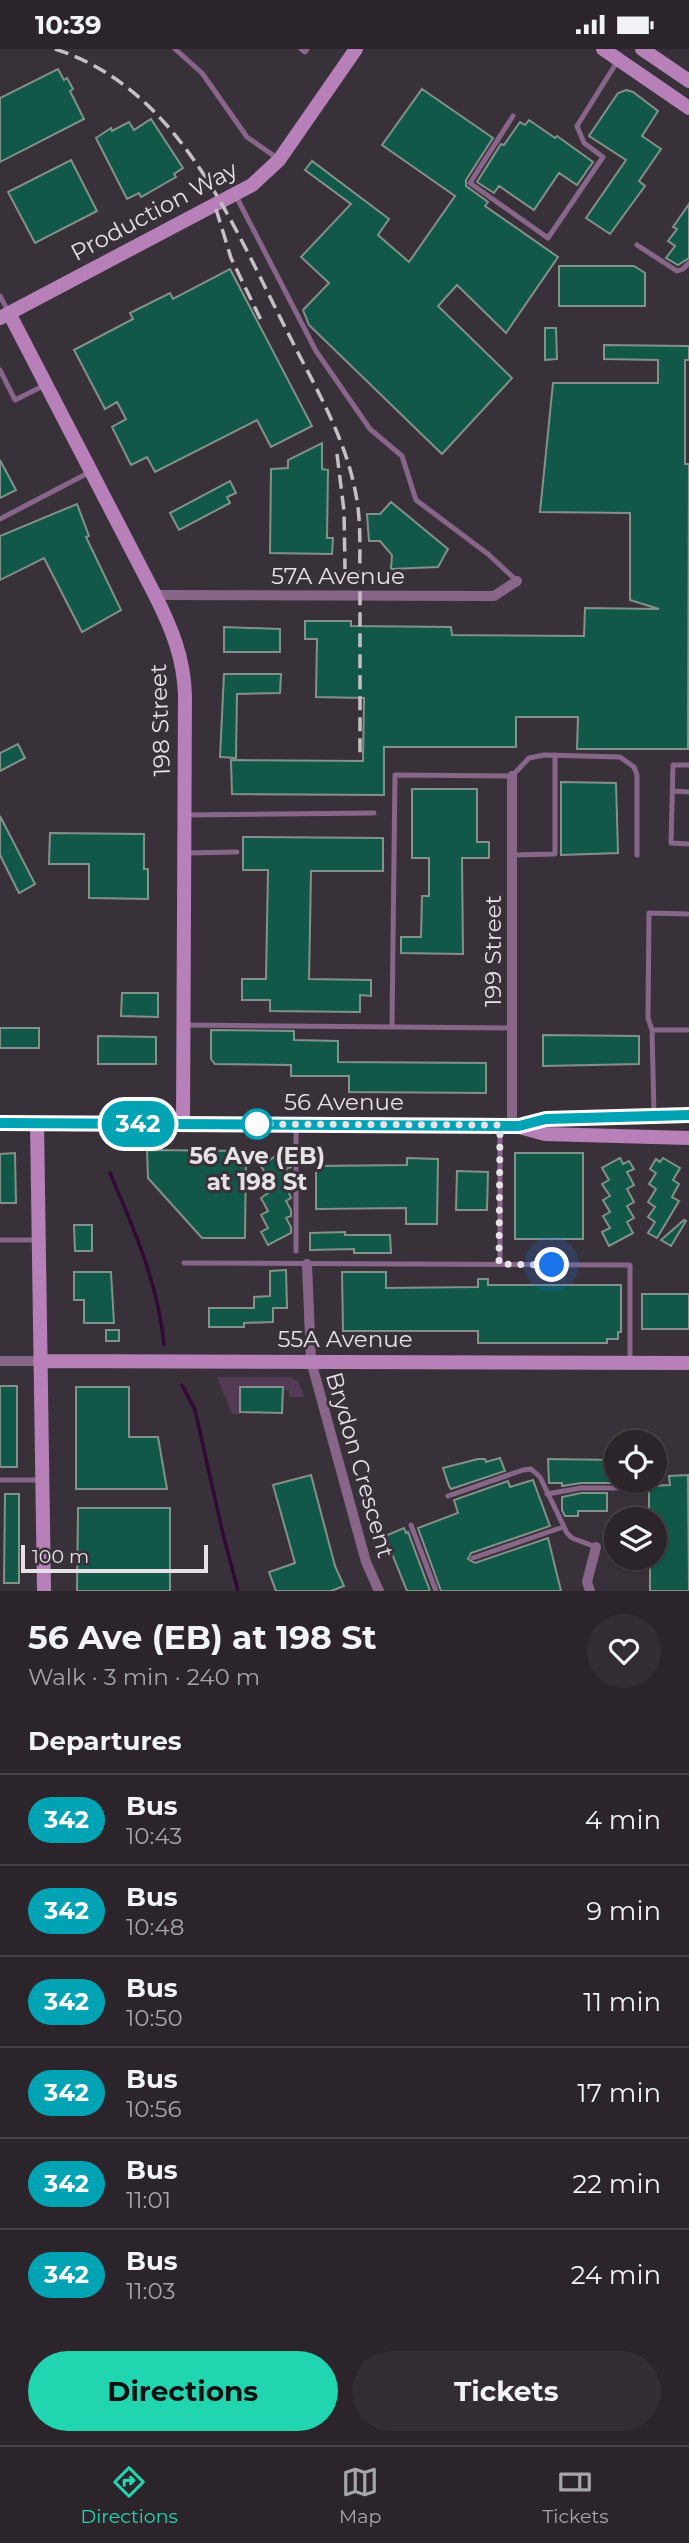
<!DOCTYPE html>
<html lang="en">
<head>
<meta charset="utf-8">
<style>
	body { margin:0; font-family:Montserrat,sans-serif; background:#332d33; color:#f1f3f6; height:100vh; display:flex; flex-direction:column; font-size:26px; white-space:nowrap }
	* { box-sizing:border-box; margin:0 }
	p { font-size:23px; color:#a6a5a9 }
	.icon { flex:none; width:38px; height:38px; fill:none; stroke:currentColor; stroke-width:2; stroke-linecap:round; stroke-linejoin:round }
	.map { position:relative; height:1542px; overflow:hidden }
	.details { display:flex; flex-direction:column; background:#2b252b; flex:1 }
	.details>* { flex:none }
	.badge { padding:0 14px; border-radius:23px; font-size:24px; line-height:46px }
	.controls { position:absolute; left:604px; top:1381px; display:grid; gap:14px }
	.controls a { display:grid; place-items:center; width:63px; height:63px; border-radius:50%; background:#2b252b; box-shadow:0 2px 5px #0004,0 0 0 2px #474247; font-size:35px }
	.scale { position:absolute; left:21px; bottom:18px; width:187px; box-sizing:border-box; padding-left:7px; border:4px solid #e6e1e6; border-top:0; font-size:19px; line-height:24px; white-space:nowrap; color:#e6e1e6; -webkit-text-stroke:5px #393139; paint-order:stroke }
	.you { position:absolute; width:35px; height:35px; margin:-18px; border:5px solid #fff; border-radius:50%; background:#1a73e8; box-shadow:0 0 0 10px #1a73e833 }
	.map>.badge { position:absolute; translate:-50% -50%; box-shadow:0 0 0 4px #fff }
	h2 { padding:0 28px; font-size:26px; line-height:63px }
	.round { display:grid; place-items:center; flex:none; width:74px; height:74px; border-radius:37px; background:#332d33 }
	.head { display:flex; align-items:center; justify-content:space-between; height:119px; padding:0 28px }
	h1 { font-size:33px; font-weight:700; line-height:52px }
	.cta { display:flex; gap:14px; margin-top:auto; padding:14px 28px }
	.cta a { flex:1; height:80px; border-radius:42px; background:#20d5b0; color:#111; font-size:28px; font-weight:700; line-height:80px; text-align:center }
	.cta a+a { background:#332d33; color:#f1f3f6 }
	ul { padding:0; list-style:none }
	li { display:flex; align-items:center; gap:21px; height:91px; padding:0 28px; border-top:2px solid #474247 }
	li div { flex:1 }
	li b { display:block; font-size:26px }
	li em { font-style:normal }
	li .badge { min-width:77px; font-weight:700; text-align:center }
	.status { display:flex; justify-content:space-between; align-items:center; height:49px; padding:0 35px; background:#2b252b; direction:ltr }
	.status svg { height:19px; fill:currentColor }
	.dock { display:flex; justify-content:space-around; align-items:center; height:98px; border-top:2px solid #474247; background:#2b252b; font-size:19px; color:#a6a5a9 }
	.dock a { display:grid; justify-items:center; gap:4px }
	.dock .active { color:#20d5b0 }
	.map>svg:first-child { display:block }
	.green { fill:#543b55 }
	.lines { fill:none; stroke-linecap:round; stroke-linejoin:round }
	.stream { stroke:#320935; stroke-width:3.5 }
	.building { fill:#115848; stroke:#83918c; stroke-width:2 }
	.lane { stroke:#886689; stroke-width:5 }
	.street { stroke:#886689; stroke-width:10 }
	.secondary { stroke:#b780b9; stroke-width:14 }
	.rail { stroke:#c6c0c6; stroke-width:3.5; stroke-dasharray:14 7; stroke-linecap:butt }
	.line-casing { stroke:#fff; stroke-width:16 }
	.line { stroke:#00a3b4; stroke-width:10 }
	.walk { stroke:#e6e1e6; stroke-width:7; stroke-dasharray:0 12.6 }
	.stop-dot { fill:#fff; stroke:#00a3b4; stroke-width:3.5 }
	.labels { text-anchor:middle; stroke-width:6; stroke-linejoin:round; paint-order:stroke }
	.street-label { font-size:23px; fill:#e6e1e6; stroke:#393139 }
	.stop-label { font-size:23px; font-weight:bold; fill:#e6e1e6; stroke:#393139 }
</style>
</head>
<body>
<div class="status"><b>10:39</b><svg viewBox="0 0 49 12"><path d="M0 12V9h3v3zM5 12V6h3v6zM10 12V3h3v9zM15 12V0h3v12zM26 1h20v11H26zM47 4h2v5h-2z"/></svg></div>
<div class="map">
<svg width="689" height="1542" viewBox="0 0 689 1542">
	<rect width="100%" height="100%" fill="#393139"/>
	<path class="green" d="M217,1328H290L298,1332L304,1348H289V1342L283,1341L282,1338H240V1365H232Z"/>
	<g class="lines">
		<path class="stream" d="M110,1124C134,1180 158,1234 164,1295
			M182,1336L195,1361L223,1485L238,1542"/>
	</g>
	<path class="building" d="M58,20L64,31L67,29L73,40L70,42L84,70L0,113V49Z
		M422,40L493,89L466,131V137L488,153L485,157L558,208L506,284L457,236L438,257L512,329L442,405L309,276L303,261L329,234L301,208L351,155L305,121L312,112L389,170L378,186L409,213L455,147L382,96Z
		M626,41L633,43L658,62L642,87L661,100L639,132L645,137L610,185L586,169L626,111L589,87L618,44Z
		M151,70L183,119L174,125L176,128L141,148L139,144L127,150L96,89L111,79L112,82L129,73L134,81Z
		M529,71L555,89L557,87L593,113L577,136L559,124L534,161L499,137L494,144L477,133L501,95L504,96L520,73L525,76Z
		M71,111L97,162L35,194L8,143Z
		M689,155V209L678,216L666,209L675,197L668,192L677,180L673,178Z
		M559,217H634L645,224V257H559Z
		M230,220L312,377L271,398L257,371L155,423L147,408L131,416L112,378L126,370L117,353L105,360L74,301L133,270L130,264L170,244L173,250Z
		M545,279H556L557,310L545,311Z
		M604,296L689,297V311H685V415H689L688,700H577L578,668H516V698H384V746L232,745L231,711L363,712L364,649L316,648L317,590H305V572H351V577L451,578L452,586L584,587L585,559L659,560L630,551V464L540,463L553,334H658V311L604,310Z
		M322,394V420L328,421L327,489H333L332,505L270,504L271,420L288,419V411Z
		M0,411L16,441L0,449Z
		M230,432L236,444L227,448L230,454L179,481L170,464Z
		M391,453L448,500L438,518L391,520L392,506L380,492H369L367,465H380Z
		M77,455L89,487L86,488L121,561L82,583L44,509L0,531V487Z
		M224,578L280,580V603H224Z
		M224,625H281L280,644L237,645L236,709L220,708Z
		M18,695L25,709L0,722V704Z
		M561,733L616,734L618,804L561,806Z
		M412,740H477V793H489V809H462L463,905L401,904V888H421L422,847H429V809H412Z
		M0,767L35,835L19,844L0,806Z
		M50,784L144,785V820H148V850L89,849V815H49Z
		M243,788L383,789V822H311L309,930L371,931V947L360,946V963L270,962V951H242V930H266L268,821H243Z
		M122,944H158V968L121,967Z
		M0,979H39V999H0Z
		M211,981L294,982V991L338,992V1013L486,1014V1044L349,1043V1027H291V1016L215,1015L211,1010Z
		M543,986L639,987V1015L543,1017Z
		M98,987L156,988V1015H98Z
		M147,1101L246,1102L245,1189H202L148,1129Z
		M15,1104L16,1154H0V1105Z
		M515,1104H583V1190H515Z
		M277,1106L281,1112L288,1109L291,1114V1118L286,1120L291,1134L286,1136L291,1149L286,1152L291,1161V1167L286,1169L291,1178V1184L268,1196L261,1183L268,1179L261,1166L268,1162L261,1149L268,1144L261,1133L268,1129L261,1117Z
		M407,1109L438,1110L437,1175H406V1159L316,1160V1117L407,1116Z
		M620,1109L623,1115L629,1112L634,1120L627,1123L634,1136L627,1140L634,1153L627,1157L634,1169L627,1173L633,1184L609,1197L602,1183L610,1179L603,1167L610,1163L603,1151L610,1147L602,1135L609,1131L602,1119Z
		M663,1109L680,1119L673,1131L679,1135L672,1148L679,1152L657,1189L648,1184L655,1173L648,1168L655,1158L648,1153L656,1140L649,1135L656,1124L650,1120L656,1110L660,1113Z
		M457,1122L488,1123L487,1161H456Z
		M684,1171L686,1172L671,1197L661,1191Z
		M74,1176H92V1202H75Z
		M345,1183V1186H390L391,1204H354V1200L310,1201V1184Z
		M286,1221L287,1259H273V1273L244,1274V1278H209V1259H254V1248L270,1247V1222Z
		M74,1223H111L114,1274H84V1251H74Z
		M342,1223H386V1239L478,1238V1230H488V1236H621V1283H618V1290H607V1294H478V1282H343Z
		M642,1245H689V1280H642Z
		M106,1281H119V1292H106Z
		M0,1337H17V1418H0Z
		M76,1338H129V1388H158L167,1440H76Z
		M240,1338H283L282,1364L240,1363Z
		M500,1409L505,1422L451,1440L449,1437L443,1419L478,1410H485L486,1413Z
		M548,1410L616,1411V1434H581L562,1437V1434H549Z
		M311,1426L335,1517L344,1537L331,1542H276L269,1523L295,1514L273,1436Z
		M688,1426L689,1542H650V1508H654V1470H649V1437L670,1436L669,1427Z
		M533,1431L550,1477L471,1504L468,1510L475,1514L548,1489L561,1542H441L418,1479L458,1464L454,1451L508,1432L510,1438Z
		M581,1444H607V1462H578V1467H565L562,1461V1448Z
		M5,1445H19V1534H4Z
		M78,1459H170V1542H77Z
		M404,1479L406,1484L408,1483L430,1542H407L385,1487Z"/>
	<g class="lines">
		<path class="lane" d="M175,0L202,24L247,88L277,109
			M301,0L305,3L307,0
			M513,67L470,134L548,189L603,108L584,94L577,77L617,13
			M236,147L316,302L370,380L402,407L416,451L488,505L517,532
			M637,196L677,222L683,220L689,214
			M0,247L8,262
			M0,321L15,351L45,336
			M0,470L90,423
			M689,716H673L671,794L689,795
			M673,742L689,743
			M185,766L374,764
			M185,804L237,803
			M513,806L555,805V706
			M186,976L512,979
			M392,977L395,726L512,727L529,709L544,706L620,708L634,718L637,726V806
			M652,981H689
			M654,1065L652,981L648,969L649,864L689,865
			M296,1075V1202
			M0,1191H39
			M184,1214L630,1216V1313
			M500,1215V1076
			M0,1431H42
			M547,1445L581,1439H617
			M448,1447L523,1421L531,1420L540,1428L567,1484L572,1489L596,1498
			M411,1476L436,1542
			M473,1509L563,1478"/>
		<path class="street" d="M155,546L494,547L517,532
			M512,1076V727
			M307,1215L311,1312L366,1513L379,1542
			M0,1312H40
			M590,1542L587,1533L596,1498"/>
		<path class="secondary" d="M603,0L689,59
			M642,0L689,32
			M9,264L155,546C172,580 184,609 185,647L183,1075
			M0,269L252,136L279,111L356,0
			M0,1074L512,1076L545,1085L689,1089
			M37,1074L44,1542
			M521,1077L546,1070L689,1066
			M40,1312L689,1314"/>
		<path class="rail" d="M55,0C181,40 234,179 289,286C315,338 346,389 356,446C362,477 359,510 360,541C360,596 360,651 360,705
			M216,160L231,209L261,271
			M337,405L344,462L345,520"/>
	</g>
	<g class="lines">
		<g class="line-casing">
			<path id="line" d="M0,1074L519,1077L546,1070L689,1066"/>
		</g>
		<use href="#line" class="line"/>
		<path class="walk" d="M257,1075H251L500,1076L499,1215L552,1216"/>
	</g>
	<circle class="stop-dot" cx="257" cy="1075" r="14"/>
	<g class="labels">
		<g class="street-label">
			<text transform="translate(154 162) rotate(-28)" y="8">Production Way</text>
			<text x="338" y="535">57A Avenue</text>
			<text transform="translate(160 671) rotate(-92)" y="8">198 Street</text>
			<text transform="translate(493 902) rotate(-90)" y="8">199 Street</text>
			<text x="344" y="1061">56 Avenue</text>
			<text x="345" y="1298">55A Avenue</text>
			<text transform="translate(360 1416) rotate(74)" y="8">Brydon Crescent</text>
		</g>
		<g class="stop-label">
			<text x="257" y="1115">56 Ave (EB)<tspan x="257" dy="26">at 198 St</tspan></text>
		</g>
	</g>
</svg>
<div class="controls">
<a><svg class="icon" aria-label="locate" viewBox="0 0 24 24"><circle cx="12" cy="12" r="6"/><path d="M12 2v4M12 18v4M2 12h4M18 12h4"/></svg></a>
<a><svg class="icon" aria-label="layers" viewBox="0 0 24 24"><path d="M12 4l9 5-9 5-9-5zM3 14l9 5 9-5"/></svg></a>
</div>
<div class="scale">100 m</div>
<div class="you" style="left:552px;top:1216px"></div>
<b class="badge" style="left:138px;top:1075px;background:#00a3b4;color:#fff">342</b>
</div>
<section class="details">
<div class="head"><div><h1>56 Ave (EB) at 198 St</h1><p>Walk · 3 min · 240 m</p></div><a class="round"><svg class="icon" aria-label="heart" viewBox="0 0 24 24"><path d="M12 20l-8-8c-3-5 5-10 8-4 3-6 11-1 8 4z"/></svg></a></div>
<h2>Departures</h2>
<ul>
<li><span class="badge" style="background:#00a3b4;color:#fff">342</span><div><b>Bus</b><p>10:43</p></div><em>4 min</em></li>
<li><span class="badge" style="background:#00a3b4;color:#fff">342</span><div><b>Bus</b><p>10:48</p></div><em>9 min</em></li>
<li><span class="badge" style="background:#00a3b4;color:#fff">342</span><div><b>Bus</b><p>10:50</p></div><em>11 min</em></li>
<li><span class="badge" style="background:#00a3b4;color:#fff">342</span><div><b>Bus</b><p>10:56</p></div><em>17 min</em></li>
<li><span class="badge" style="background:#00a3b4;color:#fff">342</span><div><b>Bus</b><p>11:01</p></div><em>22 min</em></li>
<li><span class="badge" style="background:#00a3b4;color:#fff">342</span><div><b>Bus</b><p>11:03</p></div><em>24 min</em></li>
</ul>
<div class="cta"><a>Directions</a><a>Tickets</a></div>
</section>
<nav class="dock">
<a class="active"><svg class="icon" aria-label="directions" viewBox="0 0 24 24"><path d="M12 3l9 9-9 9-9-9zM9 14v-3h6M13 9l2 2-2 2"/></svg>Directions</a>
<a><svg class="icon" aria-label="map" viewBox="0 0 24 24"><path d="M3 6l6-2 6 2 6-2v14l-6 2-6-2-6 2zM9 4v14M15 6v14"/></svg>Map</a>
<a><svg class="icon" aria-label="tickets" viewBox="0 0 24 24"><path d="M3 7h18v10H3zM15 7v10"/></svg>Tickets</a>
</nav>
</body>
</html>
